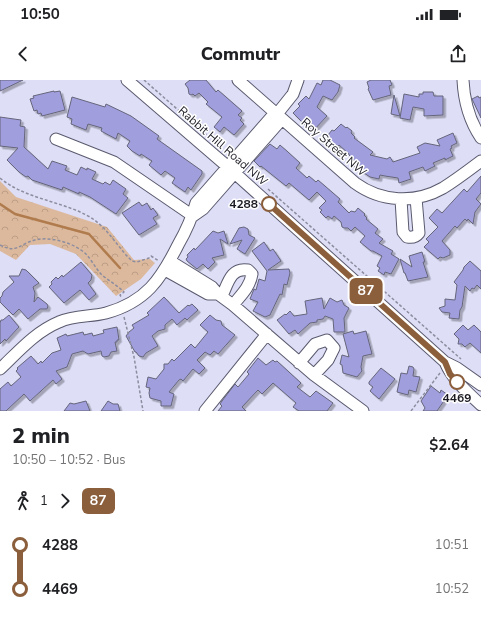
<!DOCTYPE html>
<html lang="en">
<head>
<meta charset="utf-8">
<style>
	body { margin:0; font-family:"Nunito Sans",sans-serif; background:#f2f2f2; color:#202124; height:100vh; display:flex; flex-direction:column; font-size:15px; white-space:nowrap }
	* { box-sizing:border-box; margin:0 }
	p { font-size:13px; color:#757577 }
	.icon { flex:none; width:22px; height:22px; fill:none; stroke:currentColor; stroke-width:2; stroke-linecap:round; stroke-linejoin:round }
	.map { position:relative; height:331px; overflow:hidden }
	.side { display:flex; flex-direction:column; background:#fff; flex:1 }
	.side>* { flex:none }
	.badge { padding:0 8px; border-radius:6px; font-size:14px; line-height:26px }
	.map>.badge { position:absolute; translate:-50% -50%; box-shadow:0 0 0 2px #fff }
	.legs { display:flex; align-items:center; gap:6px; height:44px; padding:0 12px; font-size:13px }
	.legs p { margin-inline-start:auto }
	.summary { display:flex; align-items:center; justify-content:space-between; height:68px; padding:0 12px }
	h1 { font-size:22px; font-weight:800; line-height:30px }
	ul { padding:0 12px; list-style:none }
	li { display:flex; align-items:center; gap:14px; height:44px; font-size:15px }
	li i { display:grid; place-items:center; width:6px; height:100%; margin:0 5px; background:currentColor }
	li i::after { content:''; width:10px; height:10px; margin:-5px; border:3px solid; border-radius:50%; background:#fff }
	li p { margin-inline-start:auto }
	li:first-child i { background:linear-gradient(#0000 50%,currentColor 0) }
	li:last-child i { background:linear-gradient(currentColor 50%,#0000 0) }
	.status { display:flex; justify-content:space-between; align-items:center; height:28px; padding:0 20px; background:#fff; direction:ltr }
	.status svg { height:11px; fill:currentColor }
	header { display:flex; justify-content:space-between; align-items:center; height:52px; padding:0 12px; background:#fff; font-size:18px; font-weight:800 }
	.map>svg:first-child { display:block }
	.forest { fill:url(#forest-crowns) }
	.lines { fill:none; stroke-linecap:round; stroke-linejoin:round }
	.stream { stroke:#b07b4d; stroke-width:2.5 }
	.building { fill:#a09edd; stroke:#65657b; filter:url(#shadow) }
	.minor-casing { stroke:#5a5a6f; stroke-width:13 }
	.path { stroke:#8d8d9f; stroke-width:1.5; stroke-dasharray:3 2; stroke-linecap:butt }
	.minor { stroke:#fff; stroke-width:11 }
	.line-1-casing { stroke:#fff; stroke-width:9 }
	.line-1 { stroke:#8b5e3c; stroke-width:6 }
	.stop-1-dot { fill:#fff; stroke:#8b5e3c; stroke-width:2 }
	.labels { text-anchor:middle; stroke-width:3; stroke-linejoin:round; paint-order:stroke }
	.street-label { font-size:12px; fill:#191922; stroke:#fff }
	.stop-label { font-size:12px; font-weight:bold; fill:#191922; stroke:#fff; text-anchor:end }
</style>
</head>
<body>
<div class="status"><b>10:50</b><svg viewBox="0 0 49 12"><path d="M0 12V9h3v3zM5 12V6h3v6zM10 12V3h3v9zM15 12V0h3v12zM26 1h20v11H26zM47 4h2v5h-2z"/></svg></div>
<header><svg class="icon" aria-label="back" viewBox="0 0 24 24"><path d="M15 5l-7 7 7 7"/></svg>Commutr<svg class="icon" aria-label="share" viewBox="0 0 24 24"><path d="M12 15V3M7 8l5-5 5 5M5 13v7h14v-7"/></svg></header>
<div class="map">
<svg width="481" height="331" viewBox="0 0 481 331">
	<defs>
		<pattern id="forest-crowns" width="20" height="18" patternUnits="userSpaceOnUse"><rect width="20" height="18" fill="#dcb99d"/><path d="M2 6a3 3 0 1 1 6 0M12 15a3 3 0 1 1 6 0" fill="none" stroke="#bc9e87"/></pattern>
		<filter id="shadow"><feDropShadow dx="2.5" dy="2.5" stdDeviation="0" flood-color="#0004"/></filter>
	</defs>
	<rect width="100%" height="100%" fill="#dedef7"/>
	<path class="forest" d="M0,101L16,117L107,147L134,180L150,179L155,183L141,199L116,216L76,174L50,164L30,165L16,180L0,171Z"/>
	<g class="lines">
		<path class="stream" d="M0,124L15,134L89,154L120,188"/>
	</g>
	<path class="building" d="M0,0H23L0,11Z
		M190,0H206L216,12L218,10L242,31L238,35L242,38L240,40L244,44L234,55L224,47L220,52L214,47L222,37L206,24L208,22L199,13L195,16L193,14L191,15L189,14L188,8L185,4Z
		M323,0H330L340,5L338,12L332,20L323,16L317,27L327,36L313,51L310,48L309,49L293,33L300,26L298,24L306,16L309,19L317,3L321,5Z
		M371,0H390L392,5L389,6L391,15L373,20L368,9L369,8L367,2Z
		M54,11V12L60,11L65,30L42,36L41,33L38,34L37,30L34,31L30,19L34,18L33,16Z
		M423,12H433L434,16H443V35L424,36V29L413,27L410,40L400,38L404,14L419,17V14H423Z
		M394,15L400,36L391,34Z
		M478,16L479,18L481,17V38L472,19Z
		M72,17L105,27L106,24L131,36L159,56L157,59L202,91V94L191,110L188,107L185,112L172,103L175,98L165,91L161,95L149,85L152,81L141,74L140,76L132,71L127,66L130,61L118,53L116,59L101,51L102,48L88,44L86,50L71,44L72,39L67,37Z
		M0,37L21,40L20,46L25,47L24,67L48,89L52,81L67,86L65,90L77,95L81,87L87,90V88L96,92L92,99L103,104L105,102L110,105L113,100L126,109L123,114L128,118L116,134L90,117L79,112V114L63,107L62,110L32,100L28,96L26,97L19,92L7,80L18,68L0,66Z
		M341,44L346,48L347,47L352,51L351,53L355,57L354,58L373,72L370,75L387,79L390,77L393,82L420,73L417,67L425,63L440,66L437,60L453,53L457,63L451,66L452,68L450,69L453,76L445,80V78L433,83L435,86L425,91L423,87L409,92L411,99L399,103L398,98L385,96L380,95L379,99L370,97L351,84L354,80L349,75V74L339,65L338,66L336,65L333,68L324,60L332,50L334,51Z
		M270,64L277,69L280,65L288,72L300,83L296,88L307,98L309,96L316,102L318,100L340,119L338,122L349,133L351,131L355,132L358,128L365,134L364,135L367,138L366,139L378,149L375,153L383,159L379,163L393,171L391,174L399,179L391,194L385,192L384,195L378,191L380,188L377,186L382,176L373,171H371L360,162L365,156L355,147L351,151L348,148H344L342,147L341,142L334,136L332,139L328,136L326,138L320,132L322,130L319,128L326,121L317,112L309,120L289,103L286,106L261,86L260,87L254,81Z
		M481,96V113L476,119L481,124L475,132L473,144L468,139L467,141L465,139L457,148L455,146L442,161L450,170V175L443,178L440,177L438,179L424,167L429,162L426,159L438,147L429,138L437,129L442,133L464,109L467,112Z
		M139,122L142,126L147,123L151,130L153,128L158,135L153,138L157,144L139,155L122,133Z
		M244,147L248,149L249,155L255,158L245,174L237,169L242,160L230,164L239,148Z
		M213,151L218,153L224,151L228,164L220,159L224,175L212,178L215,182L208,189L203,184L197,189L187,181L186,179L188,177L187,175L194,168L195,170Z
		M264,162L270,171L273,169L281,181L268,190L289,189L290,193L287,205L284,204L282,215L280,214L270,235L265,237L253,231L258,222L250,219L254,209L256,210L259,199L265,201L267,191L252,171Z
		M422,172L425,182H423L428,197L408,201L405,193H404L400,179L412,187L409,176Z
		M470,181L481,191V209L477,205L474,209L472,208L470,211L465,206L462,227L460,230L459,239L449,238L450,233L442,232L439,228L445,226V219L455,220L457,205L454,202L463,190L464,187Z
		M81,182L92,195L91,200L88,203L96,214L89,220L80,210L64,223L49,207L52,204L51,202L56,197L58,199L62,195L63,197Z
		M22,189L26,190L39,203L33,207L35,213L34,222L38,217L47,224L48,226L47,229H40L28,239L19,229L13,235L0,222V218L2,216L3,212L14,202L9,196H19Z
		M164,217L179,233L188,225L189,226L192,224L198,230L187,240L185,238L177,245L172,239L165,245V249L158,251L152,256L158,266L146,273L143,277L139,276L136,272H135L126,256L129,252L134,248L132,245L149,235L147,233Z
		M322,218L324,229L330,218L337,222L342,220L344,225L349,228L344,238L345,252H334L333,239L325,236L323,239L317,240V242L310,243L298,254L295,250L289,254L277,240L285,234L286,235L290,231L294,236L307,234L305,221Z
		M9,235L19,247L6,261L5,259L0,264V243L1,240H3Z
		M210,235L216,240L221,241L222,245L235,255L218,274L214,271L210,275L205,272L197,280L205,288L199,294L193,289L183,301L181,299L179,300L169,312L174,314L171,326H161V321L150,318L149,313L150,308L146,307L148,297L156,299L164,289V284H168L172,279L174,281L191,264L195,268L208,252L200,245Z
		M463,245L468,250L474,245L481,252V273L470,263L465,267L462,264H458L459,259L454,254Z
		M117,247L119,260H117V262H115L117,271L111,272L109,276L104,277L102,276L101,271L88,274L83,271L72,274L67,287L56,291L62,299L56,304L53,300L30,321L24,314L6,331H0V309L8,302L11,306L21,297L16,291L18,289L17,288L31,276L38,284L41,281L42,283L52,273L61,270L57,258L66,254L67,256L83,252L84,255L92,253L93,256L104,253L103,250Z
		M353,251L354,254L366,251L372,274L363,276L361,287L362,291L357,297L343,293L342,285L340,284L342,275L349,277L343,254Z
		M258,278L266,285L273,280L275,282L277,281L301,303L297,307L310,317L316,311L333,323L327,331H299L293,327L296,323L273,303L262,314L258,310L242,327L246,331H218L222,326L220,324L222,321L235,304L238,307L249,294L247,292Z
		M409,286L413,287L414,289L413,296L420,297L416,312L409,310L408,315L397,312L401,293L407,294Z
		M381,288L395,299L379,319L370,311L373,307L369,304V302Z
		M431,306L440,313L441,310L448,315L437,331H423L425,328L421,321Z
		M86,321L90,331H64L70,323L74,324Z
		M108,321L113,324H118L120,331H101Z"/>
	<g class="lines">
		<g class="minor-casing">
			<path id="minor" d="M127,0L228,87L445,282L457,288L481,305
				M238,0L355,103C381,122 415,124 443,108C456,100 469,90 481,81
				M463,0C464,22 469,40 481,58
				M277,34L293,14L298,0
				M56,59L114,82L193,136
				M401,119L403,152L407,157C412,158 416,157 419,153L416,118
				M193,136L203,129L282,39
				M170,181L212,207L218,214L233,225L314,295L363,331
				M165,190L208,214H218
				M222,216C228,203 231,187 248,190L252,194C250,207 241,215 233,225
				M445,282C453,300 466,311 481,325
				M299,283L315,264L327,260L334,268L328,280L314,295
				M0,289C18,272 35,252 59,242C74,235 91,237 106,233C146,222 161,199 178,165C186,151 192,138 196,123L275,33
				M205,331L267,254"/>
		</g>
		<path class="path" d="M144,0L209,57
			M0,98C25,119 62,121 90,137C108,148 118,168 132,181L137,182L149,178L151,176L159,181
			M268,109L461,279
			M0,165C17,174 19,164 35,160C51,156 75,163 87,175C92,181 96,189 102,195C109,201 117,205 124,212L120,215L122,218
			M124,237L134,277L143,331
			M411,331L440,293"/>
		<use href="#minor" class="minor"/>
	</g>
	<g class="lines">
		<g class="line-1-casing">
			<path id="line-1" d="M269,124L445,282L450,294L457,302"/>
		</g>
		<use href="#line-1" class="line-1"/>
	</g>
	<g class="stop-1-dot">
		<circle cx="269" cy="124" r="7"/>
		<circle cx="457" cy="302" r="7"/>
	</g>
	<g class="labels">
		<g class="street-label">
			<text transform="translate(223 66) rotate(41)" y="4">Rabbit Hill Road NW</text>
			<text transform="translate(334 67) rotate(41)" y="4">Roy Street NW</text>
		</g>
		<g class="stop-label">
			<text x="258" y="128">4288</text>
			<text x="457" y="322" text-anchor="middle">4469</text>
		</g>
	</g>
</svg>
<b class="badge" style="left:366px;top:211px;background:#8b5e3c;color:#fff">87</b>
</div>
<section class="side">
<div class="summary"><div><h1>2 min</h1><p>10:50 – 10:52 · Bus</p></div><b>$2.64</b></div>
<div class="legs"><svg class="icon" aria-label="walk" viewBox="0 0 24 24"><circle cx="13" cy="4" r="2"/><path d="M13 8l-2 6 4 7M11 14l-3 7M7 12l3-4h3l4 4"/></svg>1<svg class="icon" aria-label="forward" viewBox="0 0 24 24"><path d="M9 5l7 7-7 7"/></svg><b class="badge" style="background:#8b5e3c;color:#fff">87</b></div>
<ul>
<li><i style="color:#8b5e3c"></i><b>4288</b><p>10:51</p></li>
<li><i style="color:#8b5e3c"></i><b>4469</b><p>10:52</p></li>
</ul>
</section>
</body>
</html>
